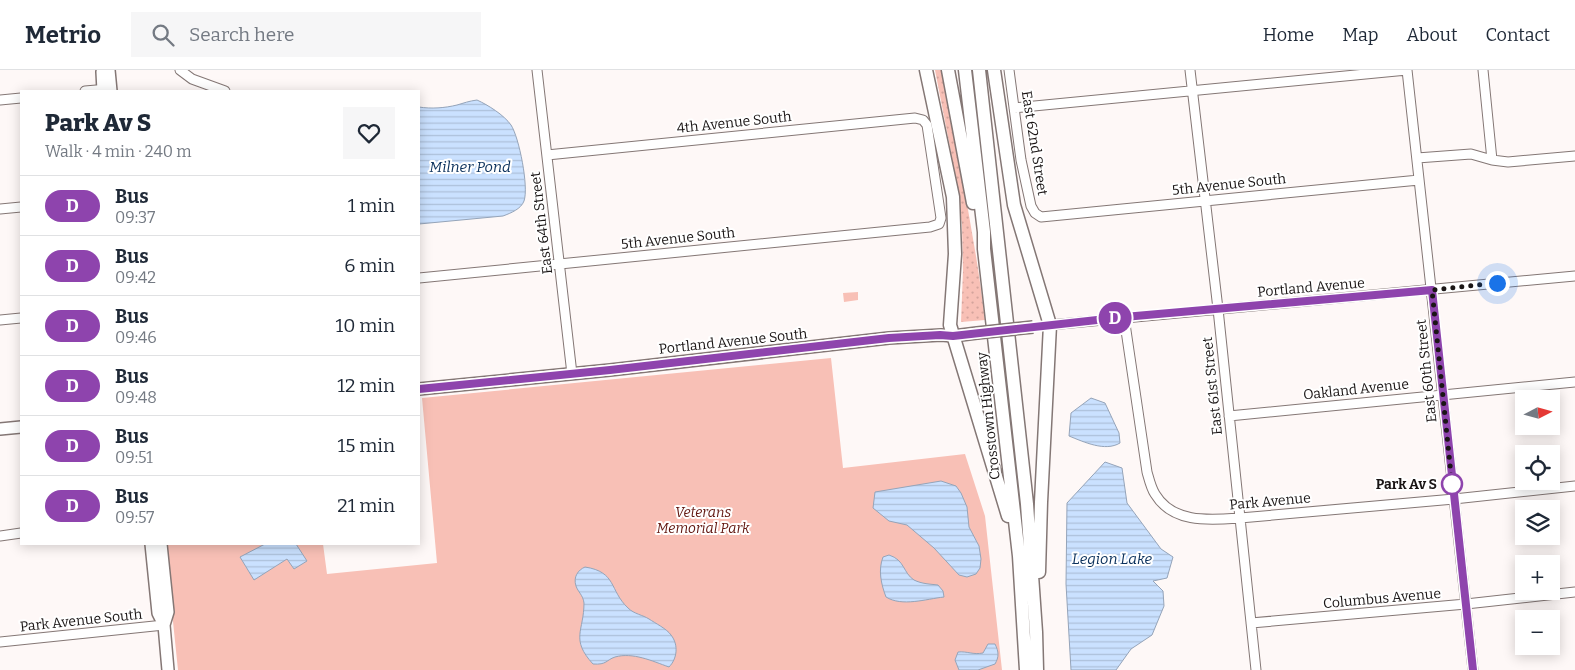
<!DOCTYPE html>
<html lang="en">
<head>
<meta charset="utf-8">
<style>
	body { margin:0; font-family:Bitter,serif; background:#f6f6f7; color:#1f2937; height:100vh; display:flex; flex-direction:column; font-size:19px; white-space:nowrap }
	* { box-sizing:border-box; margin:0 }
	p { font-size:16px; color:#747a83 }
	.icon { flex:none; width:28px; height:28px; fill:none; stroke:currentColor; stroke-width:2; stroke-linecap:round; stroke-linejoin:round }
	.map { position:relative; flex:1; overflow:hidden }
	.panel { position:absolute; left:20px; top:20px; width:400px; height:455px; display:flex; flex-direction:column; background:#fff; border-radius:0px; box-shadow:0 2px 12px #0003 }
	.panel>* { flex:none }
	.badge { padding:0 10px; border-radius:16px; font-size:18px; line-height:32px }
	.needle { width:32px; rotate:84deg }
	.tools { position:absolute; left:1515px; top:320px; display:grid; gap:10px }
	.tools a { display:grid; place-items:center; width:45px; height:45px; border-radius:0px; background:#fff; box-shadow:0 2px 12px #0003; font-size:25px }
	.you { position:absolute; width:25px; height:25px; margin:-12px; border:4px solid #fff; border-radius:50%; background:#1a73e8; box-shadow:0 0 0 8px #1a73e833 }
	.map>.badge { position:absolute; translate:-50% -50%; box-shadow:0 0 0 2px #fff }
	.round { display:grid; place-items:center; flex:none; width:52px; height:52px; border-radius:0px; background:#f6f6f7 }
	.overview { display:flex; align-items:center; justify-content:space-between; height:85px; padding:0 25px }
	h1 { font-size:24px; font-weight:800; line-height:38px }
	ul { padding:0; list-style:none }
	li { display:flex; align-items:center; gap:15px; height:60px; padding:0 25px; border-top:1px solid #e0e1e3 }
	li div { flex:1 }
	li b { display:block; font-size:19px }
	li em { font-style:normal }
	li .badge { min-width:55px; font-weight:700; text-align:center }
	header { display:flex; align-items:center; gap:30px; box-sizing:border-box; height:70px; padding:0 25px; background:#fff; border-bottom:1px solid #e0e1e3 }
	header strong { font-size:24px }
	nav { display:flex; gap:28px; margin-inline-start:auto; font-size:18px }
	.search { width:350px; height:45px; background:#f6f6f7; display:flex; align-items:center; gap:12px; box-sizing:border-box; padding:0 18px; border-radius:0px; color:#747a83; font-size:19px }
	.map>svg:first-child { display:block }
	.grass { fill:url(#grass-dots) }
	.park { fill:#f8c0b6 }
	.water { fill:url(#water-rules); stroke:#95a4b9 }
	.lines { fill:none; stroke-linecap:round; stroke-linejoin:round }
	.minor-casing { stroke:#847775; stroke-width:11 }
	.major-casing { stroke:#847775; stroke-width:14 }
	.highway-casing { stroke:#847775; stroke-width:15 }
	.minor { stroke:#fff; stroke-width:9 }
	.major { stroke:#fff; stroke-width:11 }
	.highway { stroke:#fff; stroke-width:12 }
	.major-bridge-casing { stroke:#847775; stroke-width:14; stroke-linecap:butt }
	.major-bridge { stroke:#fff; stroke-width:11 }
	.line-casing { stroke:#fff; stroke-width:11 }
	.line { stroke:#8e44ad; stroke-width:8 }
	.walk { stroke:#1a1515; stroke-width:5; stroke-dasharray:0 9 }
	.stop-dot { fill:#fff; stroke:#8e44ad; stroke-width:2.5 }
	.labels { text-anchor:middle; stroke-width:4; stroke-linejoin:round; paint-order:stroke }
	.street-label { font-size:14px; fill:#1a1515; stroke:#fff }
	.stop-label { font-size:14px; font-weight:bold; fill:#1a1515; stroke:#fff; text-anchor:end }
	.park-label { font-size:14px; font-style:italic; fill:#621710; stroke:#fff }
	.water-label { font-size:15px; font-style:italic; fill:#0b315c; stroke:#fff }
</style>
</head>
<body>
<header>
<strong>Metrio</strong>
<div class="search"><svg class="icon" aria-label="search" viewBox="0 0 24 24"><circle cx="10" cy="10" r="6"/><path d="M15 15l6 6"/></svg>Search here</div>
<nav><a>Home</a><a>Map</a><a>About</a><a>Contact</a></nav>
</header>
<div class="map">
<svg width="1575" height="600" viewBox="0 0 1575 600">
	<defs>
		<pattern id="grass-dots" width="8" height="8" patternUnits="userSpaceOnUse" patternTransform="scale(1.25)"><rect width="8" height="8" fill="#f8c0b6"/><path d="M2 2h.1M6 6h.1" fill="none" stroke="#d4a49c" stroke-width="1.8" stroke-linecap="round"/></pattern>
		<pattern id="water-rules" width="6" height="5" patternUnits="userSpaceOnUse" patternTransform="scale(1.25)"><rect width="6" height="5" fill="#cae1ff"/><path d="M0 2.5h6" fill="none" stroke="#adc0da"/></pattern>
	</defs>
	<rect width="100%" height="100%" fill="#fef8f7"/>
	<path class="grass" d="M935,0H941C957,83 975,166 985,250L961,252L963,201L962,155L950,77Z"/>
	<path class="park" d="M858,222V230L844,232L843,223Z
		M831,288L843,398L965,384L985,446L1002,600H178L165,474H323L327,504L437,493L422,328Z"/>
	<path class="water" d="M477,30C488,35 504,45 511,55C519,67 529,117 524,131C521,139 511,143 503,146L419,154V37C431,39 445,38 457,35C464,33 469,31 477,30Z
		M1091,328L1105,333L1119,363L1120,373C1105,382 1084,372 1069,366L1071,343Z
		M1105,392L1122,398L1127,433L1161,479L1173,487L1167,508L1153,511L1163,521L1164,536L1152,565L1131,579L1116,600H1071L1066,514L1067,433Z
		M941,411L956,416L961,423L967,437L969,457L979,476L981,489L980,498L976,504L967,507L959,505L934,478L907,455L889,451L873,438L875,422Z
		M265,474H296L307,491L294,499L287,489L254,510L240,487Z
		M889,485C905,490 903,503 914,510C922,514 930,514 938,515L943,521L944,527C926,529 902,537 886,527C881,514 878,500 883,487Z
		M585,497C617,502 609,520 628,538C634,544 643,545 649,549C655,553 667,559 671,565C679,575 677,589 669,597C652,591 633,582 615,587C606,590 607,595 593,594C570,569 584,561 584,533C583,525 578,522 576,516C573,507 578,500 585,497Z
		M988,574H995C999,582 999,587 995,594L978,600H959L955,590L958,582C967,581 973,585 983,583Z"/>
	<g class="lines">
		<g class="minor-casing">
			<path id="minor" d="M180,0L192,9L225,21
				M537,0L572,304
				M1009,0L1021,90L1031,136L1035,143L1041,147L1419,110
				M1190,0L1218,239L1256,600
				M1483,0L1492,90
				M85,21L108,19
				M0,30L21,28
				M1014,38L1407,0L1473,600
				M1417,88L1471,84L1492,90L1508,92L1575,86
				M0,139L21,137
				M419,208L930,157L939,154L941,148L927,55L923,50L915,48L547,85
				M1124,247L1147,402C1149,409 1151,418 1155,424C1173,454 1210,450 1240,448L1454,429L1575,416
				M0,250L21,248
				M1050,255L1575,206
				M1229,346L1575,312
				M0,466L21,463
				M1251,553L1466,534L1575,522
				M0,572L164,555"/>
		</g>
		<g class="major-casing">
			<path id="major" d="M109,0L111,21
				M102,2L103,21
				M419,319L610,300L889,268L941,265L953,266L977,263
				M0,359L21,357
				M151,474L158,543L164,555L168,600
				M161,474L168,542L164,555"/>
		</g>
		<g class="highway-casing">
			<path id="highway" d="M926,0L953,127L955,184L950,255L1008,446
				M948,0L973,133
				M965,0L984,162V179L1019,486L1026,600
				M979,0L1027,434L1036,562L1037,600
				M994,0L1014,135L1050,255L1041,432L1039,502"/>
		</g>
		<use href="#minor" class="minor"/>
		<use href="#major" class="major"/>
		<use href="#highway" class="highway"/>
		<g class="major-bridge-casing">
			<path id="major-bridge" d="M977,263L1033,257"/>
		</g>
		<use href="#major-bridge" class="major-bridge"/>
	</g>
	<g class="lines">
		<g class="line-casing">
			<path id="line" d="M419,319L610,300L889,268L940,265L953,266L1124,247L1432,220L1473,600"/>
		</g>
		<use href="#line" class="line"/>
		<path class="walk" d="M1452,414L1432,220L1497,213"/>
	</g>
	<circle class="stop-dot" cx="1452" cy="414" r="10"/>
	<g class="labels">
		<g class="street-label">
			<text transform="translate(734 52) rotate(-6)" y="5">4th Avenue South</text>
			<text transform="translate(1035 73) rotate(81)" y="5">East 62nd Street</text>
			<text transform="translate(1229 114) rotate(-6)" y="5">5th Avenue South</text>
			<text transform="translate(541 153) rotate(-97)" y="5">East 64th Street</text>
			<text transform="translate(678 168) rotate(-6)" y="5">5th Avenue South</text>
			<text transform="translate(1311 217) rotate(-5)" y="5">Portland Avenue</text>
			<text transform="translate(733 271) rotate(-6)" y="5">Portland Avenue South</text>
			<text transform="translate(1426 301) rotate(-96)" y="5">East 60th Street</text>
			<text transform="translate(1212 316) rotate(-96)" y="5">East 61st Street</text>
			<text transform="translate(1356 319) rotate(-6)" y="5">Oakland Avenue</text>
			<text transform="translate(988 346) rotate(-96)" y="5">Crosstown Highway</text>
			<text transform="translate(1270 431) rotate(-5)" y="5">Park Avenue</text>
			<text transform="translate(1382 528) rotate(-5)" y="5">Columbus Avenue</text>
			<text transform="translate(81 550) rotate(-6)" y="5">Park Avenue South</text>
		</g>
		<g class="stop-label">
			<text x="1437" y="419">Park Av S</text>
		</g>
		<g class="park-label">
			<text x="703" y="447">Veterans<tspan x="703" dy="16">Memorial Park</tspan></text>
		</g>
		<g class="water-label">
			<text x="470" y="102">Milner Pond</text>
			<text x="1112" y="494">Legion Lake</text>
		</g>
	</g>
</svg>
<div class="tools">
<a><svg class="needle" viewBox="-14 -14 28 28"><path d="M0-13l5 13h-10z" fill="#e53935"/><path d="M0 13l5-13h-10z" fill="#747a83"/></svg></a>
<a><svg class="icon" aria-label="locate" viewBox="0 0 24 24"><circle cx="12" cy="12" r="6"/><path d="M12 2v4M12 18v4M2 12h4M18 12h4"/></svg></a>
<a><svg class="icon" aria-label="layers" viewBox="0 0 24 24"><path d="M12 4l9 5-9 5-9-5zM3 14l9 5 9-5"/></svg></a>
<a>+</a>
<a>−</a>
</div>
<div class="you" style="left:1497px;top:213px"></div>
<b class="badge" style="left:1115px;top:248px;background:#8e44ad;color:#fff">D</b>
<section class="panel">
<div class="overview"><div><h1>Park Av S</h1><p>Walk · 4 min · 240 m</p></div><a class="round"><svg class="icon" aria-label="heart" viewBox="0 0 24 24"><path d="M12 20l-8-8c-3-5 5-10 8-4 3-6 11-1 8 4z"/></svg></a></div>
<ul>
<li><span class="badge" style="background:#8e44ad;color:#fff">D</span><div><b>Bus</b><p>09:37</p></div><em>1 min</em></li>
<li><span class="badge" style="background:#8e44ad;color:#fff">D</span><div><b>Bus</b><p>09:42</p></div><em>6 min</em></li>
<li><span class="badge" style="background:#8e44ad;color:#fff">D</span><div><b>Bus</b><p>09:46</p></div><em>10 min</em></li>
<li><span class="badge" style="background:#8e44ad;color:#fff">D</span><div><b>Bus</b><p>09:48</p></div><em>12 min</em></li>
<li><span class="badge" style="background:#8e44ad;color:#fff">D</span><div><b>Bus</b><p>09:51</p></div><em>15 min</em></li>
<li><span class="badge" style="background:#8e44ad;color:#fff">D</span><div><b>Bus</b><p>09:57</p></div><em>21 min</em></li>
</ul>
</section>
</div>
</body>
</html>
